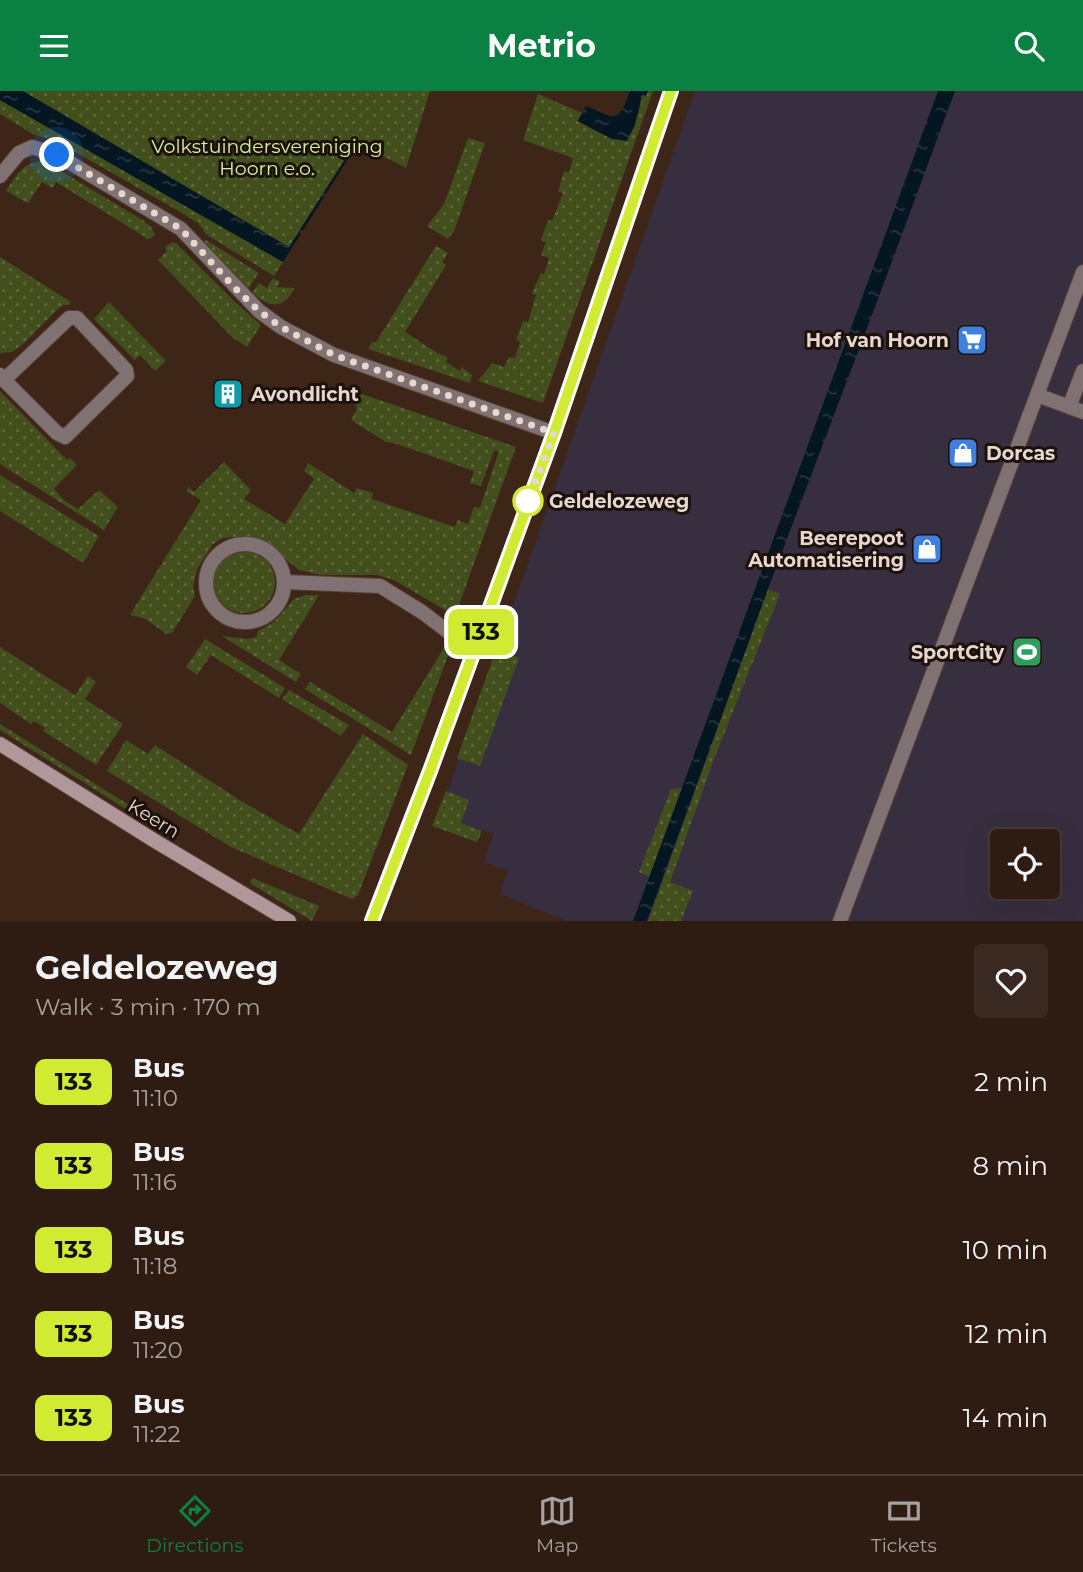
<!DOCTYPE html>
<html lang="en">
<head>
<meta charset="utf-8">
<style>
	body { margin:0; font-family:Montserrat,sans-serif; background:#3a2920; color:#f1f3f6; height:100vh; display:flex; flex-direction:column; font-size:26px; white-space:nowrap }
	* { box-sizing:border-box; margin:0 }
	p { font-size:23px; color:#a7a19f }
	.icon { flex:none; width:38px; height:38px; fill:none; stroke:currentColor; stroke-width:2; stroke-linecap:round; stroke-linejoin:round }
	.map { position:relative; height:830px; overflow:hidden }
	.side { display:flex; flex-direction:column; background:#2e1c12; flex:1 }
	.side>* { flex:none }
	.badge { padding:0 14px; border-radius:10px; font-size:24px; line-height:46px }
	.fabs { position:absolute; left:990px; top:738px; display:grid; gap:14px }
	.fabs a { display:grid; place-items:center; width:70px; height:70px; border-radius:7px; background:#2e1c12; box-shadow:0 7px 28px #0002,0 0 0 2px #493a32; font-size:35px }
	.you { position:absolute; width:35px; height:35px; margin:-18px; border:5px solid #fff; border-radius:50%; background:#1a73e8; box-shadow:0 0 0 10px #1a73e833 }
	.map>.badge { position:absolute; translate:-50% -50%; box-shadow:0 0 0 4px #fff }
	.round { display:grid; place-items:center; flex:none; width:74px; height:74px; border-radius:7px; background:#3a2920 }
	.summary { display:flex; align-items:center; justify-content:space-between; height:119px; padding:0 35px }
	h1 { font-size:33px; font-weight:700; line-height:52px }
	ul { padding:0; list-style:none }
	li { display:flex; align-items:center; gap:21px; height:84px; padding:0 35px }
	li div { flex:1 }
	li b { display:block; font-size:26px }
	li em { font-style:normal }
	li .badge { min-width:77px; font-weight:700; text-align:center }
	header { display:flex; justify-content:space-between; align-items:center; height:91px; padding:0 35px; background:#0b8043; color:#fff; font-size:32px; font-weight:700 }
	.menu { display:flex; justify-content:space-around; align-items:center; height:98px; border-top:2px solid #493a32; background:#2e1c12; font-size:19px; color:#a7a19f }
	.menu a { display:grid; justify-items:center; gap:4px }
	.menu .on { color:#0b8043 }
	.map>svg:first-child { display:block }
	.commercial { fill:#372f3f; fill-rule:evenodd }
	.grass { fill:url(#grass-dots) }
	.water { fill:url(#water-ripples) }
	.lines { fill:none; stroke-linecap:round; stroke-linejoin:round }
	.street-casing { stroke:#584135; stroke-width:16 }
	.secondary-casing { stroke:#584135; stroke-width:16 }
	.street { stroke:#807172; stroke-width:14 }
	.secondary { stroke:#b0979a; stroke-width:14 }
	.line-casing { stroke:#fff; stroke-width:16 }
	.line { stroke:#d1ea32; stroke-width:10 }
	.walk { stroke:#e7d7ce; stroke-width:7; stroke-dasharray:0 12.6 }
	.stop-dot { fill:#fff; stroke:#d1ea32; stroke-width:3.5 }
	.labels { text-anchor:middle; stroke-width:6; stroke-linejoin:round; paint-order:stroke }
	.park-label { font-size:19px; fill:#d8f19b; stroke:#1c110b }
	.poi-label { font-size:19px; font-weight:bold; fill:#e7d7ce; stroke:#1c110b; text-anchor:end }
	.stop-label { font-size:19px; font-weight:bold; fill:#e7d7ce; stroke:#1c110b; text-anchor:start }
	.street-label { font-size:19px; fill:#e7d7ce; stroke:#1c110b }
</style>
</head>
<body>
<header><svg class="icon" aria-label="menu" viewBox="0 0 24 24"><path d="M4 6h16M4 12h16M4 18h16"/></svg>Metrio<svg class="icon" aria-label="search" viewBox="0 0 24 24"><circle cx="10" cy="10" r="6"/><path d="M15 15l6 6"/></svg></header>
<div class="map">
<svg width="1083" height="830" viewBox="0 0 1083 830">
	<defs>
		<pattern id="grass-dots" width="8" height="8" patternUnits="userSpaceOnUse" patternTransform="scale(1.75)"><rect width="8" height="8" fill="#424f1d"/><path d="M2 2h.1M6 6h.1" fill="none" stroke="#5d683d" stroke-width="1.8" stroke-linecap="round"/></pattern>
		<pattern id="water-ripples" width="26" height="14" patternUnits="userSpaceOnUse" patternTransform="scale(1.75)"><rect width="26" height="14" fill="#041621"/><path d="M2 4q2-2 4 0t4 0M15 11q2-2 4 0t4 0" fill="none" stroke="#293740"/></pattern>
	</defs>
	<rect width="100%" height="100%" fill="#3d2518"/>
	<path class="commercial" d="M695,0H1083V830H566L500,803L508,780L484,771L494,743L439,725ZM1003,751H1048V796H1003Z"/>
	<path class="grass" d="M22,0H430L406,77L356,51L289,156Z
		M647,0H653L543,312L478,290L492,272L504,276L509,266L515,267L520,251L516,249L523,230L528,231L536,204L532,202L541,182L544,183L549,167L541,164L546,151L541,149L548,129L552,130L563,102L558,100L564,80L569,82L573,67L523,49L538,3L582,22L577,30L612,48L638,24L642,4Z
		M0,9L283,171L274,185L207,144L198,132L177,119L54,49L32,43L25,38L0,23Z
		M468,47L485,52L454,140L448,148L427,135L444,113Z
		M41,70L46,71L144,130L151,136L155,144L150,148H145V146L56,91L52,97L42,91L28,112L6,100C17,84 21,73 41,70Z
		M206,149L259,182L248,198L206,155L204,151Z
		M173,151L177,153L235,211L261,234L247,256L233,247L158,169L167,160L165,156Z
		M436,155L448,162L442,171L446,174L405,241L439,263L448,266L446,271L460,280L462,276L472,284L470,292L368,258L372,251H376Z
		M0,166L71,211L69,214H63L58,218L23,253L12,261L0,262Z
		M273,187L280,191L277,196L295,197C282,220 270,216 252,202L259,192L267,197Z
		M109,211L166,270L155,280L140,264L135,269L94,228Z
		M0,300L67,369L70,367L77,374L54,398L65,410L78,418L99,399L118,416L104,439L0,373Z
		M362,303L516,356L455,525L394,489L377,484H321L299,479L266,453L245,445L223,447L213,453L197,478L193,495L195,505L172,542L166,543L146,528L130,524L201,409L186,400L189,396L194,401L224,371L251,399L244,408L285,433L314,388L304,380L308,372L354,402L357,397L373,402L372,408L455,436L458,429L468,433L474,416L480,417L499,360H494L481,395L470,392L474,380L397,353L386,351L351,329L357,318L356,313Z
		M0,384L99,445L83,472L0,420Z
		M213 491a31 31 0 1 1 62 0a31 31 0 1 1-62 0Z
		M768,498L780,503L714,668L670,791L693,800L681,830H648Z
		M306,504H319L279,569L301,583L296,591L222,545L246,548L257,546L258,540L274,531L294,508Z
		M205,548L285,597L279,607L211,564L197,584L186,576Z
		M447,552L452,554L411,664L305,598L310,591L392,641Z
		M0,556L75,604L88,585L96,591L85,608L123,633L96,674L43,640L45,637L34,630L31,633L0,612Z
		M496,559L519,567L480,675L457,667Z
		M289,599L349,634L341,645L282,608Z
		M0,633L156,731L153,735L0,639Z
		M363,643L408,674L358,804L352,808L231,756L107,680L126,649L148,663L155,654L241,710L299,743Z
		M683,697L650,786L639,781L671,698Z
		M446,700L469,709L461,732L482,740L477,751L432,735Z
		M252,787L319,815L312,830L250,792Z"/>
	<path class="water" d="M0,0H23L289,156L356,51L358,52L283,171L0,9Z
		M630,0H648L646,5L642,4L635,34L627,50L612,48L578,30L586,15C616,28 618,34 630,0Z
		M938,0H955L878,208L768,498L647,830H633Z"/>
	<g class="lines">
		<g class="street-casing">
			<path id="street" d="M0,85L19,62L32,56L57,64L181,138L259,220L281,236L334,264L554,342
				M0,284L4,289L57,342L65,346L127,285L126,279L77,227H69L4,289
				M1037,304L1083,321
				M1069,316L1083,280
				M206 492a39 39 0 1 1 78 0a39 39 0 1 1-78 0Z
				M285,491L380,495L422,521L451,543L476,552
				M840,830L1083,181"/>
		</g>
		<g class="secondary-casing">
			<path id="secondary" d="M0,653L155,750L289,830
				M372,830L430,680L554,342L671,0"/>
		</g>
		<use href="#street" class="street"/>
		<use href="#secondary" class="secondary"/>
	</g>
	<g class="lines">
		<g class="line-casing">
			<path id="line" d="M372,830L430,680L554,342L671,0"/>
		</g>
		<use href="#line" class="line"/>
		<path class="walk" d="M57,64L181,138L235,197L259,220L281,236L334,264L554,342L528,410"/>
	</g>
	<defs>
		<g id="supermarket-square" transform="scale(1.575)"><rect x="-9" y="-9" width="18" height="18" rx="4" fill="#3f7fe0" stroke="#1c110b"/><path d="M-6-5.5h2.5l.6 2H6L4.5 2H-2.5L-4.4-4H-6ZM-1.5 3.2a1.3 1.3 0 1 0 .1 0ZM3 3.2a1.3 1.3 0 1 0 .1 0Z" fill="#fff"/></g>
		<g id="building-square" transform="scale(1.575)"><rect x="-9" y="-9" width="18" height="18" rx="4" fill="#0f9aa8" stroke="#1c110b"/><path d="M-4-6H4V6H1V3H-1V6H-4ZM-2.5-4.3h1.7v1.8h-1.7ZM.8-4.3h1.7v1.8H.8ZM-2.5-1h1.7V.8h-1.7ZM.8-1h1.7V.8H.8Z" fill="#fff"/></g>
		<g id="shop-square" transform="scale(1.575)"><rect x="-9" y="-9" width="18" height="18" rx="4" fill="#3f7fe0" stroke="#1c110b"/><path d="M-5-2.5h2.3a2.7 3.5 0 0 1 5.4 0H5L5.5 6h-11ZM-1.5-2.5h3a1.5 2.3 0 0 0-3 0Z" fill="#fff"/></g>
		<g id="stadium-square" transform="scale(1.575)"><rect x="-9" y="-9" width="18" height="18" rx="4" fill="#2e9e5b" stroke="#1c110b"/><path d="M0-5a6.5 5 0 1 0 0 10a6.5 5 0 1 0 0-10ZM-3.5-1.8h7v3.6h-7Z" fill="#fff"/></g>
	</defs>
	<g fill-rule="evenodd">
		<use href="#supermarket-square" x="972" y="249"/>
		<use href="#building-square" x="228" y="303"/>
		<use href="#shop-square" x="963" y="362"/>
		<use href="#shop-square" x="927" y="458"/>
		<use href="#stadium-square" x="1027" y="561"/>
	</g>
	<circle class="stop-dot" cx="528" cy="410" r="14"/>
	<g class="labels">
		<g class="park-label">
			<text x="267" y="62">Volkstuindersvereniging<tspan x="267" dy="22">Hoorn e.o.</tspan></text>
		</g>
		<g class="poi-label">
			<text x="949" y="256">Hof van Hoorn</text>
			<text x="251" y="310" text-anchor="start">Avondlicht</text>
			<text x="986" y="369" text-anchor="start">Dorcas</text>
			<text x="904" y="454">Beerepoot<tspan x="904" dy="22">Automatisering</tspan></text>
			<text x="1004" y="568">SportCity</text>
		</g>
		<g class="stop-label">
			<text x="549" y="417">Geldelozeweg</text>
		</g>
		<g class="street-label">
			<text transform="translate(154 727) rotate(31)" y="7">Keern</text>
		</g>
	</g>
</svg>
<div class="fabs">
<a><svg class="icon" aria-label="locate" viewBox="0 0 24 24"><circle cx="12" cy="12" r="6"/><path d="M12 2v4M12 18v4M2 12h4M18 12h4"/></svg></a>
</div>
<div class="you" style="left:57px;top:64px"></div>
<b class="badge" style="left:481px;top:541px;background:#d1ea32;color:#111">133</b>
</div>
<section class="side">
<div class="summary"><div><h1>Geldelozeweg</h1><p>Walk · 3 min · 170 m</p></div><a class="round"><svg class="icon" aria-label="heart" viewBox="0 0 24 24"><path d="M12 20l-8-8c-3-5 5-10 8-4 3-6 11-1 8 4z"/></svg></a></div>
<ul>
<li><span class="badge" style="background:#d1ea32;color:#111">133</span><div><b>Bus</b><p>11:10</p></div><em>2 min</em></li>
<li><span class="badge" style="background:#d1ea32;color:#111">133</span><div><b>Bus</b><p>11:16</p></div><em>8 min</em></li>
<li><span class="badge" style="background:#d1ea32;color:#111">133</span><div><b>Bus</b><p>11:18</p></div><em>10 min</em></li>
<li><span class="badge" style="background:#d1ea32;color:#111">133</span><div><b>Bus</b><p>11:20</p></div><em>12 min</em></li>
<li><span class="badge" style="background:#d1ea32;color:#111">133</span><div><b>Bus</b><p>11:22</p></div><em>14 min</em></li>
</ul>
</section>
<nav class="menu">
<a class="on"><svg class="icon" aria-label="directions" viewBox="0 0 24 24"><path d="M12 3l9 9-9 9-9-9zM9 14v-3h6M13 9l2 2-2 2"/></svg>Directions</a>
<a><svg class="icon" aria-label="map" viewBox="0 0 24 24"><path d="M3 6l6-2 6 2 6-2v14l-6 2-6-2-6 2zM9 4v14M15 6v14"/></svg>Map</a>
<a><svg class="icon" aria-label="tickets" viewBox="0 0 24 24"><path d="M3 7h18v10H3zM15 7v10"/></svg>Tickets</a>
</nav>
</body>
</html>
